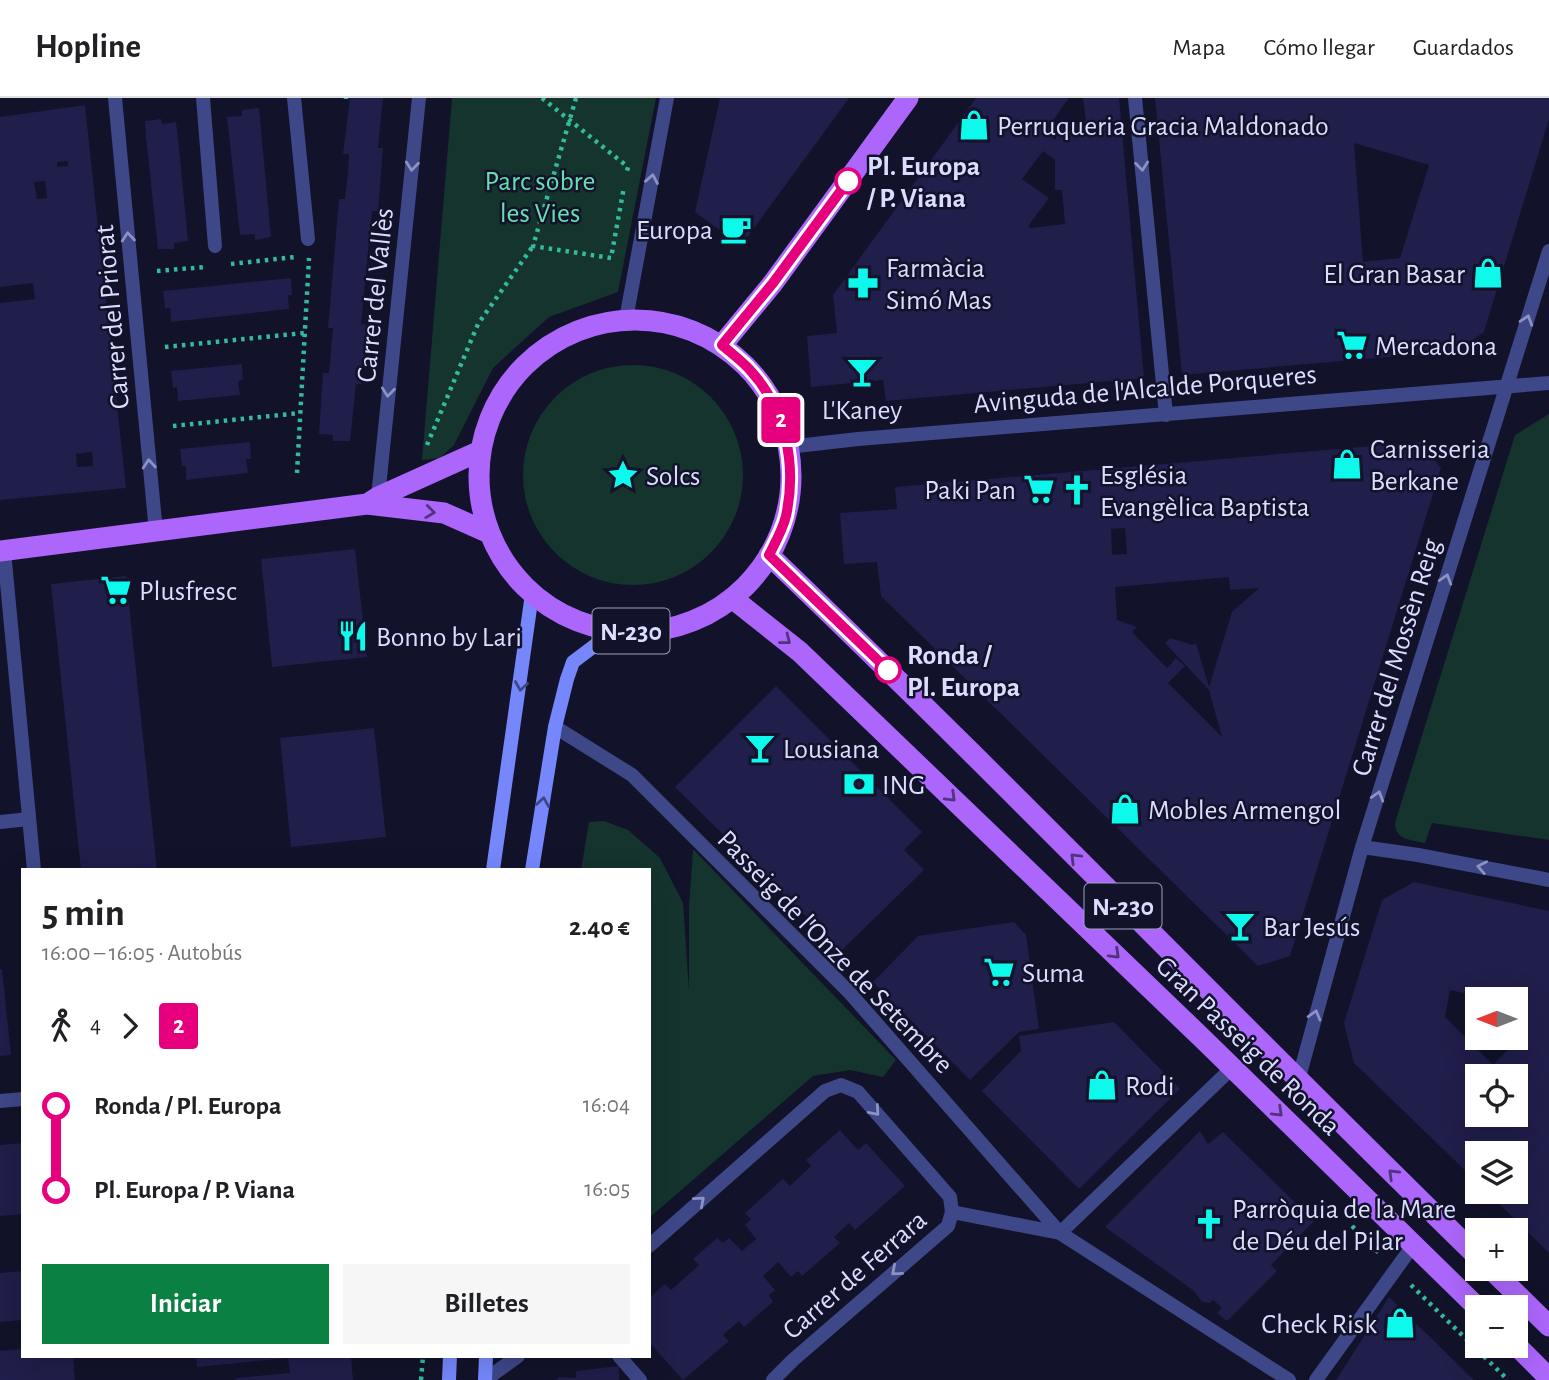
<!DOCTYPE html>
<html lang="es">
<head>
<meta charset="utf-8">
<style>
	body { margin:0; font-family:"Alegreya Sans",sans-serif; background:#f6f6f6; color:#202124; height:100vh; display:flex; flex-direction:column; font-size:26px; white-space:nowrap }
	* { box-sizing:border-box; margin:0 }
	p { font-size:23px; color:#757577 }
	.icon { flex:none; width:38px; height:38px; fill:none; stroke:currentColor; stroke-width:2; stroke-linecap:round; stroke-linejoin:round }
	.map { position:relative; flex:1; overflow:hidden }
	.panel { position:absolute; left:21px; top:770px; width:630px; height:490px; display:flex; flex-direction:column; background:#fff; border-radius:0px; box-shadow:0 7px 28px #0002 }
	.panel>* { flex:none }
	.badge { padding:0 14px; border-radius:5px; font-size:24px; line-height:46px }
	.needle { width:46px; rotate:270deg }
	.fabs { position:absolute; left:1465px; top:889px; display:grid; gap:14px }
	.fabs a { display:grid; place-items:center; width:63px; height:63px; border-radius:0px; background:#fff; box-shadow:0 7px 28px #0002; font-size:35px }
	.map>.badge { position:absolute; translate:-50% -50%; box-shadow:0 0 0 4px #fff }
	.legs { display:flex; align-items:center; gap:10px; height:77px; padding:0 21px; font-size:23px }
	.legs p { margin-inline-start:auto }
	.headline { display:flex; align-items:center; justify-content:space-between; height:119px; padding:0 21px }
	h1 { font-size:38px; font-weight:700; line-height:52px }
	.primary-button { display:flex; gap:14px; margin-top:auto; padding:14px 21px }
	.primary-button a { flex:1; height:80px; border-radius:0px; background:#0b8043; color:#fff; font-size:28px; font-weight:700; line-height:80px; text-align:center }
	.primary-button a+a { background:#f6f6f6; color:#202124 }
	ul { padding:0 21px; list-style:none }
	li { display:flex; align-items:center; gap:24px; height:84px; font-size:26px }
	li i { display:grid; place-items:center; width:10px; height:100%; margin:0 9px; background:currentColor }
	li i::after { content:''; width:18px; height:18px; margin:-9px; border:5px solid; border-radius:50%; background:#fff }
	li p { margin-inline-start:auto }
	li:first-child i { background:linear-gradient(#0000 50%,currentColor 0) }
	li:last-child i { background:linear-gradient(currentColor 50%,#0000 0) }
	header { display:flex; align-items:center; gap:42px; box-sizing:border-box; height:98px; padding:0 35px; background:#fff; border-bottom:2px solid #e0e0e0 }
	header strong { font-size:33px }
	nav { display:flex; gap:38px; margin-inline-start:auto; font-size:24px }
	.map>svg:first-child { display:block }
	.green { fill:#15342e }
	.building { fill:#201e4a; fill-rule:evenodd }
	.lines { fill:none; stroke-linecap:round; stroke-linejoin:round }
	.path { stroke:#34ba9d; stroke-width:4.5; stroke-dasharray:3.5 5; stroke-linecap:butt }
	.street { stroke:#3e4788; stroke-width:14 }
	.secondary { stroke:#7587fb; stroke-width:14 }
	.primary { stroke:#ac66fb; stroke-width:21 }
	.oneway { stroke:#8c92c3 }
	.oneway2 { stroke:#50347e }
	.oneway3 { stroke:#3f4788 }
	.line-1-casing { stroke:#fff; stroke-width:16 }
	.line-1 { stroke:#e6007e; stroke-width:10 }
	.stop-1-dot { fill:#fff; stroke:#e6007e; stroke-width:3.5 }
	.labels { text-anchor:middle; stroke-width:5; stroke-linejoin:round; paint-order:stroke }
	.shield { fill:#12122a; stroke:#9fa0be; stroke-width:2 }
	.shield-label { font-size:26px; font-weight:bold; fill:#dbddfe }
	.poi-label { font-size:28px; fill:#dbddfe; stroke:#12122a; text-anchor:start }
	.stop-label { font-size:28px; font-weight:bold; fill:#dbddfe; stroke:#12122a; text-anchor:start }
	.park-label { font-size:28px; fill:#68deae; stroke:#12122a }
	.street-label { font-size:28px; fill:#dbddfe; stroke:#12122a }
</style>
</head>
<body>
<header>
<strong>Hopline</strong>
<nav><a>Mapa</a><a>Cómo llegar</a><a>Guardados</a></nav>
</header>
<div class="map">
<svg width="1549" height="1282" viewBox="0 0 1549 1282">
	<rect width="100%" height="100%" fill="#12122a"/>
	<path class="green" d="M452,0H656L618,194L549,219L493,270L454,347L440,360L422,362Z
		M523 377a110 110 0 1 1 220 0a110 110 0 1 1-220 0Z
		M1549,316V742L1432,725L1425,745C1411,742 1395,742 1395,725L1515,337Z
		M604,723L628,732L660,760L683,805L689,893V811L693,751L896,962L883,979L850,972L813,978L649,1120V772H581L589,724Z"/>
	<path class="building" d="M350,0H383L378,50H383L378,113H372L361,226L368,227L361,286H356L350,343H333V337L319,336L323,275H329L333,230H328L339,101H345L348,75L349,56H343Z
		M720,0H849L741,148L695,114Z
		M976,0H1069L1049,28L1053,30L1049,37L1056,42V26L1086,23L1083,0H1119L1144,280L886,303L883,282L811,289L807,238L837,235L833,197ZM1043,53L1055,62V92H1062L1065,126L1030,130L1029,127L1049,100L1022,81Z
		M1155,0H1549V21L1484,234L1457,253L1182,277ZM1354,45L1429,67L1400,160L1363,164Z
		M85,7L126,390L0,402V205L35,201L33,185L0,189V19ZM68,63V68L57,69V64ZM45,83L47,100L37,101L34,84ZM92,354L93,368L77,369L76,356Z
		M259,10L271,139L255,142V136L240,137L227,19L242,18V12Z
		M161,21L162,26L176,24L180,60L188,143L174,145V151H158L146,39L145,23Z
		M291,180L292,197H288L289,211L171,224L170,210H165L163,193Z
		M242,266L243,282L238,283L240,297L178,303L177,289L173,290L171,273Z
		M250,344L251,361H246L248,375L186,382V368H182L180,351Z
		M1420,344L1441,370L1349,668L1290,858L1258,868L881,498L877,464L844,466L840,415L897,411L895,389ZM1125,430L1127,456L1112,457L1111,431ZM1229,479L1230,492L1259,490L1232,514L1209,589L1196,545L1193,547L1170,540L1165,545L1209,592L1222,639L1168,585L1185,568L1176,560L1167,570L1132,534L1137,529L1117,522L1115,489Z
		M355,451L367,559L272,569L261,461Z
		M126,478L157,772H81L51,486Z
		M776,588L922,734L904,752L924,772L841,853L675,689Z
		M374,630L386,739L291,749L280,640Z
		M1414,784L1549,813V1155L1487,1094H1516V1055H1477V1084L1354,965L1344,925L1382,802ZM1450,892L1473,897L1467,926L1477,929V901H1516V940H1510L1517,942L1493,967L1445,919ZM1477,978H1516V1017H1477Z
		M1014,824L1026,837L1039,931L1019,934L970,982L873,884L918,838Z
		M0,871H2L11,957L0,958Z
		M1114,924L1180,991L1079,1091L982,993L1021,953L1019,938Z
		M840,1032L858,1052L866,1045L905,1088L855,1132L849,1125L834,1139L840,1145L802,1178L798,1173L791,1179L778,1164L763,1178L775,1192L769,1197L773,1204L744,1229L739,1223L723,1237L729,1243L683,1282L649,1244V1200L665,1186L671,1192L699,1167L693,1161L717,1140L723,1145L729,1140L742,1153L756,1141L745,1127L751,1121L745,1115L783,1081L790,1088L811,1068L806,1062Z
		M1200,1033L1208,1046L1223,1034L1314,1123L1271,1167L1277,1173L1227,1223L1217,1215L1222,1210L1213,1202L1210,1205L1202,1204L1194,1193L1105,1129Z
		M23,1045V1116L0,1118V1047Z
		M23,1173V1222L0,1224V1175Z
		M1389,1199L1429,1238L1474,1282H1336Z
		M23,1251V1258H73L75,1282H0V1253Z
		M196,1258H351L353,1282H236V1280L290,1275L288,1260L197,1269Z
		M619,1268V1282H558V1279L576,1280V1273Z"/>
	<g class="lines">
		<path class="path" d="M542,0L628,69L627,73
			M576,0L533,148L611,160L624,89
			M346,1V0
			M231,166L295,159
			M157,173L205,169
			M165,249L304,235
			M173,328L300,315
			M427,347L478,226L533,148
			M297,375L309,160
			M1352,1128L1380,1156
			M1411,1187L1508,1282
			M421,1282L423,1258"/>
		<path class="street" d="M115,0L156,434
			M203,0L215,148
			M294,0L308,141
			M1135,0L1166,317
			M626,221L667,0
			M788,349L858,341L1549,285
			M378,399L419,0
			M4,453L34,772
			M555,629L632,677L849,894L1060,1135L1289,1282
			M0,724L29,721
			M1362,749L1418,757L1549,782
			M1298,983L1362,749L1549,153
			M0,1003L23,1001
			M952,1114L1060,1135L1232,970
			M649,1148L825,993L841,987L858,994L950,1099L952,1114L948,1128L793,1262L773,1282
			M619,1258L640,1282
			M485,1282L518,1258
			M1316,1282L1414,1146"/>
		<path class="secondary" d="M493,772L532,496
			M532,772L555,629L567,581L573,564L614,533
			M449,1282L450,1258
			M485,1282L486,1258"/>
		<path class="primary" d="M479 378a156 156 0 1 1 312 0a156 156 0 1 1-312 0Z
			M722,247L773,185L908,0
			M367,406L378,399L480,353
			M0,453L367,406L444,415L489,435
			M769,457C1009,687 1239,926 1477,1158
			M732,500L800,554L1204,942L1477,1209
			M1491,1171L1549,1228
			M1516,1247L1549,1280"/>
	</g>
	<defs><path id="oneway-chevron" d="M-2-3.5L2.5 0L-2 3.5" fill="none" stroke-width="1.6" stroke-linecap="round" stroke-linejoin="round" transform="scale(1.75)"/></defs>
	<g class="oneway">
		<use href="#oneway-chevron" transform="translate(412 68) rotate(96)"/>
		<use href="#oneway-chevron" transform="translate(1142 68) rotate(84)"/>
		<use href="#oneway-chevron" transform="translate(652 81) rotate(-80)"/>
		<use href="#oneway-chevron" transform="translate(128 139) rotate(-95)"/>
		<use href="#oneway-chevron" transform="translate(1527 222) rotate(-72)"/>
		<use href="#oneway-chevron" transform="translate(388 294) rotate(96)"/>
		<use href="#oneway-chevron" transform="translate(149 366) rotate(-95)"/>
		<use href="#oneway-chevron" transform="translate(1446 481) rotate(-73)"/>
		<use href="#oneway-chevron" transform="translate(1378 698) rotate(-73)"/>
		<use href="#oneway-chevron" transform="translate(1482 769) rotate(-169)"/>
		<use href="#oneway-chevron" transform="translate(1315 917) rotate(-74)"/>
		<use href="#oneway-chevron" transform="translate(875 1013) rotate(49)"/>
		<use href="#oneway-chevron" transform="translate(700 1103) rotate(-41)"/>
		<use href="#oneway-chevron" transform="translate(896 1173) rotate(139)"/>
	</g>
	<g class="oneway2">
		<use href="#oneway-chevron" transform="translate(430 414) rotate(7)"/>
		<use href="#oneway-chevron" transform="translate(786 542) rotate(38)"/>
		<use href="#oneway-chevron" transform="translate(951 699) rotate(44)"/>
		<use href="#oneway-chevron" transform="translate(1075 760) rotate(-135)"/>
		<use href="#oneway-chevron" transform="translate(1115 856) rotate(44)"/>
		<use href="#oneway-chevron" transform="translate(1278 1014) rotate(44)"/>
		<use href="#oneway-chevron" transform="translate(1393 1076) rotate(-136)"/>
	</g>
	<g class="oneway3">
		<use href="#oneway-chevron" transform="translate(521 588) rotate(99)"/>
		<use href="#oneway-chevron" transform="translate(543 704) rotate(-81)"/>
	</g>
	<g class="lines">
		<g class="line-1-casing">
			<path id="line-1" d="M848,83L773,185L722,247C731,255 742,263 750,272C786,311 797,367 786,418C783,431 775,445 769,457L888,572"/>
		</g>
		<use href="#line-1" class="line-1"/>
	</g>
	<defs>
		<g id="shop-bare" transform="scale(2.415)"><path d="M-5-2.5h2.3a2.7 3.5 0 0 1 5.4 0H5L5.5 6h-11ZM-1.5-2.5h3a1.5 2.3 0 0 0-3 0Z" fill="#0df9eb" stroke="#12122a" stroke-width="2.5" paint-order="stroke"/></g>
		<g id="cafe-bare" transform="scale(2.415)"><path d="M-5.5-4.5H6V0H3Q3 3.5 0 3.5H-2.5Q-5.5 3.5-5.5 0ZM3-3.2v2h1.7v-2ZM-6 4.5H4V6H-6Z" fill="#0df9eb" stroke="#12122a" stroke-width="2.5" paint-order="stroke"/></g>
		<g id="pharmacy-bare" transform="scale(2.415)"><path d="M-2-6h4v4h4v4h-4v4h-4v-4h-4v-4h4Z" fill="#0df9eb" stroke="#12122a" stroke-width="2.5" paint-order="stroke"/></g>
		<g id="supermarket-bare" transform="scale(2.415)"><path d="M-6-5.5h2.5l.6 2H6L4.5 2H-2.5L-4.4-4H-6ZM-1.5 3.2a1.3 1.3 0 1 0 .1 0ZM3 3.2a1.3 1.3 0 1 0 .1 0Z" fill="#0df9eb" stroke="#12122a" stroke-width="2.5" paint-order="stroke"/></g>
		<g id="bar-bare" transform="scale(2.415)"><path d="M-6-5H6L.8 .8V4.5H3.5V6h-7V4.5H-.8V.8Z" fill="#0df9eb" stroke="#12122a" stroke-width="2.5" paint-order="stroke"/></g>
		<g id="sight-bare" transform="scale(2.415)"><path d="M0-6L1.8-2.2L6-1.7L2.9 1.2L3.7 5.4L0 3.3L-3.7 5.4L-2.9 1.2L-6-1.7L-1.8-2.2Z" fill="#0df9eb" stroke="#12122a" stroke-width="2.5" paint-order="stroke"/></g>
		<g id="church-bare" transform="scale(2.415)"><path d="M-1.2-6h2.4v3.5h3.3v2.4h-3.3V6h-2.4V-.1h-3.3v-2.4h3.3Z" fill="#0df9eb" stroke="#12122a" stroke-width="2.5" paint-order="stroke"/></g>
		<g id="restaurant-bare" transform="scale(2.415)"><path d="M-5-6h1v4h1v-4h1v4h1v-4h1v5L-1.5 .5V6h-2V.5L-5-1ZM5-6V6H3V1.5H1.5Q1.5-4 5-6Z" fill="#0df9eb" stroke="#12122a" stroke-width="2.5" paint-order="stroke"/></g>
		<g id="bank-bare" transform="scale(2.415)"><path d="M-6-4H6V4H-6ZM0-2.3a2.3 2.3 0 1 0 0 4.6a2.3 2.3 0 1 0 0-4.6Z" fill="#0df9eb" stroke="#12122a" stroke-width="2.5" paint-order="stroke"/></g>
	</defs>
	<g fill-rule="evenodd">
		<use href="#shop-bare" x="974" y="27"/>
		<use href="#cafe-bare" x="736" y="131"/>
		<use href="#shop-bare" x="1488" y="175"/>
		<use href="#pharmacy-bare" x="863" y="185"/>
		<use href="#supermarket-bare" x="1352" y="247"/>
		<use href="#bar-bare" x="862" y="274"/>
		<use href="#shop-bare" x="1347" y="366"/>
		<use href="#sight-bare" x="623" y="377"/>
		<use href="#supermarket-bare" x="1039" y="391"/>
		<use href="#church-bare" x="1077" y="392"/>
		<use href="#supermarket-bare" x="116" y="492"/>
		<use href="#restaurant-bare" x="353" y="538"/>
		<use href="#bar-bare" x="760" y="650"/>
		<use href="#bank-bare" x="859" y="686"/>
		<use href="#shop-bare" x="1125" y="711"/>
		<use href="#bar-bare" x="1240" y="828"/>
		<use href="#supermarket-bare" x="999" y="874"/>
		<use href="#shop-bare" x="1102" y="987"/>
		<use href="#church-bare" x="1209" y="1126"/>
		<use href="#shop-bare" x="1400" y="1225"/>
	</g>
	<g class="stop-1-dot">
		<circle cx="848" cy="83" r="12"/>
		<circle cx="888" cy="572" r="12"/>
	</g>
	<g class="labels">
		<g class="shield">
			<rect x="592.5" y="510.5" width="77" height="45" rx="5"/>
			<rect x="1084.5" y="785.5" width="77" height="45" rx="5"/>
		</g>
		<g class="shield-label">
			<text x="631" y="542">N-230</text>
			<text x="1123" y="817">N-230</text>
		</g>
		<g class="poi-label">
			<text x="997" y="37">Perruqueria Gracia Maldonado</text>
			<text x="713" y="141" text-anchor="end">Europa</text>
			<text x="886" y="179">Farmàcia<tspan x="886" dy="32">Simó Mas</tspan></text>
			<text x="1465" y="185" text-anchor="end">El Gran Basar</text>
			<text x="1375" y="257">Mercadona</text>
			<text x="862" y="321" text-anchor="middle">L'Kaney</text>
			<text x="1370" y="360">Carnisseria<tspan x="1370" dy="32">Berkane</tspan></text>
			<text x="1100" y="386">Església<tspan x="1100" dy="32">Evangèlica Baptista</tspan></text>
			<text x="646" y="387">Solcs</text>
			<text x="1016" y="401" text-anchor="end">Paki Pan</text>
			<text x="139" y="502">Plusfresc</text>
			<text x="376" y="548">Bonno by Lari</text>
			<text x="783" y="660">Lousiana</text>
			<text x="882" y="696">ING</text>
			<text x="1148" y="721">Mobles Armengol</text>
			<text x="1263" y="838">Bar Jesús</text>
			<text x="1022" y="884">Suma</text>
			<text x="1125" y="997">Rodi</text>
			<text x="1232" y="1120">Parròquia de la Mare<tspan x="1232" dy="32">de Déu del Pilar</tspan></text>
			<text x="1377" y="1235" text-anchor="end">Check Risk</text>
		</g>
		<g class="stop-label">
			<text x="867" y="77">Pl. Europa<tspan x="867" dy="32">/ P. Viana</tspan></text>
			<text x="907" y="566">Ronda /<tspan x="907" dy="32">Pl. Europa</tspan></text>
		</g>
		<g class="park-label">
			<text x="540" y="92">Parc sobre<tspan x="540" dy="32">les Vies</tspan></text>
		</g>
		<g class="street-label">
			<text transform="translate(374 197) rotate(-84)" y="10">Carrer del Vallès</text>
			<text transform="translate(111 219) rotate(-95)" y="10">Carrer del Priorat</text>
			<text transform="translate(1145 290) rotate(-5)" y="10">Avinguda de l'Alcalde Porqueres</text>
			<text transform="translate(1395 559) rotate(-73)" y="10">Carrer del Mossèn Reig</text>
			<text transform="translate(836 853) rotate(46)" y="10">Passeig de l'Onze de Setembre</text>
			<text transform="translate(1249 947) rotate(44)" y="10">Gran Passeig de Ronda</text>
			<text transform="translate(854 1176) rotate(-41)" y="10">Carrer de Ferrara</text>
		</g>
	</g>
</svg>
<div class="fabs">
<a><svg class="needle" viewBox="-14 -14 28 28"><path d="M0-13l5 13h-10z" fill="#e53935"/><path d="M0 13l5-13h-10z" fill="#757577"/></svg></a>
<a><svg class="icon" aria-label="locate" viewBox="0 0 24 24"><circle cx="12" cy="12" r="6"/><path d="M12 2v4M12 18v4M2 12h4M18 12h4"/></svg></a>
<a><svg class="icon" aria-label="layers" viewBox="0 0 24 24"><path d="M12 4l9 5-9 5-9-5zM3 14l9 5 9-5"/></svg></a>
<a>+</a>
<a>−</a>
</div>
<b class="badge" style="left:781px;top:322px;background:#e6007e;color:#fff">2</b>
<section class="panel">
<div class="headline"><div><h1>5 min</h1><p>16:00 – 16:05 · Autobús</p></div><b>2.40 €</b></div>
<div class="legs"><svg class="icon" aria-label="walk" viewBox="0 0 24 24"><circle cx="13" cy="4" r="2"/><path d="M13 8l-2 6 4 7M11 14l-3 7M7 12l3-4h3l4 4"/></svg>4<svg class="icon" aria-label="forward" viewBox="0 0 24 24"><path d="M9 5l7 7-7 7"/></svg><b class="badge" style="background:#e6007e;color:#fff">2</b></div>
<ul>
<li><i style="color:#e6007e"></i><b>Ronda / Pl. Europa</b><p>16:04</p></li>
<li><i style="color:#e6007e"></i><b>Pl. Europa / P. Viana</b><p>16:05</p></li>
</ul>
<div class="primary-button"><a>Iniciar</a><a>Billetes</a></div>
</section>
</div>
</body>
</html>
